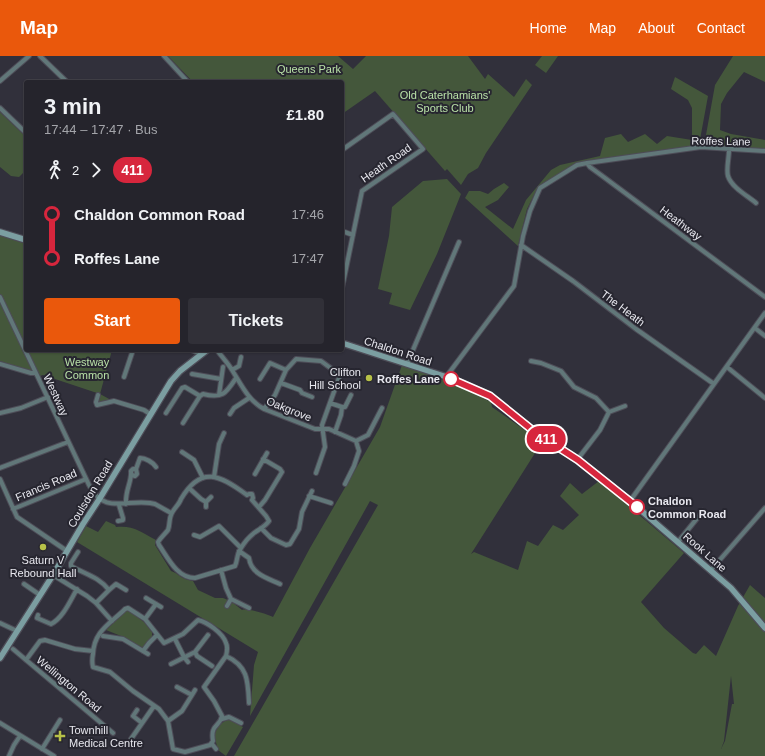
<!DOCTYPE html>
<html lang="en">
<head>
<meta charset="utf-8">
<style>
	body { margin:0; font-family:Arial,sans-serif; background:#313038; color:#f1f3f6; height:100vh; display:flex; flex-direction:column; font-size:15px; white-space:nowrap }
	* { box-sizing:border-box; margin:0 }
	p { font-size:13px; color:#a3a4a9 }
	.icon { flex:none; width:22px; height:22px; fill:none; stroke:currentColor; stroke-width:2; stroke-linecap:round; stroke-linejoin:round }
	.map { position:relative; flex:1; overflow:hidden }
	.drawer { position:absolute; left:24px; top:24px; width:320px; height:272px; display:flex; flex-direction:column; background:#25242c; border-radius:4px; box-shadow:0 1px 3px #0004,0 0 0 1px #424148 }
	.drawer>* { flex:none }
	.badge { padding:0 8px; border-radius:13px; font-size:14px; line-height:26px }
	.map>.badge { position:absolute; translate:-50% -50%; box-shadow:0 0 0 2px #fff }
	.legs { display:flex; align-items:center; gap:6px; height:44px; padding:0 20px; font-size:13px }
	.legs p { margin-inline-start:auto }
	.head { display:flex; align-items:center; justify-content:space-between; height:68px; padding:0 20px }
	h1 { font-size:22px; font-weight:600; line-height:30px }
	.action { display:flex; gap:8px; margin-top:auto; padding:8px 20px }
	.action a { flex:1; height:46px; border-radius:4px; background:#ea580c; color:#fff; font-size:16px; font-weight:600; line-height:46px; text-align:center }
	.action a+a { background:#313038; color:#f1f3f6 }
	ul { padding:0 20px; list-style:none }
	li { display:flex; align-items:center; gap:14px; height:44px; font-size:15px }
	li i { display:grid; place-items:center; width:6px; height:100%; margin:0 5px; background:currentColor }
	li i::after { content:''; width:10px; height:10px; margin:-5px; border:3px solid; border-radius:50%; background:#25242c }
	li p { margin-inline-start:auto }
	li:first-child i { background:linear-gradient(#0000 50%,currentColor 0) }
	li:last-child i { background:linear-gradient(currentColor 50%,#0000 0) }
	header { display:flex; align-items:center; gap:24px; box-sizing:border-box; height:56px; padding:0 20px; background:#ea580c; color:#fff }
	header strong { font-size:19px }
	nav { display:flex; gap:22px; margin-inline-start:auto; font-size:14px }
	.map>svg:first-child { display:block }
	.green { fill:#44573b; fill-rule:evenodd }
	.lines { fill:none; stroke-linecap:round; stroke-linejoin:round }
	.street-casing { stroke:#4e4d58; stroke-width:6 }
	.secondary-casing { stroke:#4e4d58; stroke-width:8 }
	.street { stroke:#617779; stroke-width:4 }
	.secondary { stroke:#7b9ea1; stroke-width:5.5 }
	.line-1-casing { stroke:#fff; stroke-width:9 }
	.line-1 { stroke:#d7263d; stroke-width:6 }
	.poi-dot { fill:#b7c148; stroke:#272630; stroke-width:1.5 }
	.stop-1-dot { fill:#fff; stroke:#d7263d; stroke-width:2 }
	.labels { text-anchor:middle; stroke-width:4; stroke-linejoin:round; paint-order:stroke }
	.park-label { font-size:11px; fill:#b9e1a7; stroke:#272630 }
	.street-label { font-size:11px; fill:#e8e8ef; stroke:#272630 }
	.poi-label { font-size:11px; fill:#e8e8ef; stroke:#272630; text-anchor:end }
	.stop-label { font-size:11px; font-weight:bold; fill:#e8e8ef; stroke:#272630; text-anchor:end }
</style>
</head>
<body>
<header>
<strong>Map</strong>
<nav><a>Home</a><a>Map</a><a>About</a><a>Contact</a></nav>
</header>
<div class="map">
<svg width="765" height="700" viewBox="0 0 765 700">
	<rect width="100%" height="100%" fill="#31303b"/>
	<path class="green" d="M168,0H338L353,13L366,0H468L485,23L488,18L514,41L526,23L532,29L486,97L478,112L468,118L461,129L447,113L445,115L375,35L342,58V26H193Z
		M542,0H558L546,17L535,9Z
		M733,0H765V26L744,16L727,37L721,48L720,74L731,78L765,84V93L704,90L715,29Z
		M675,21L708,40L699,89L605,102L573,109L543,128L535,137L527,153L518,190L465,142L469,135H480L488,138L494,133L504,127L509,131L498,144L485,151L513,173L526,144L551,114L560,109L600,100L605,82L621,78L628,86L645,78L657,88L667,80L692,84V52L688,44L671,33Z
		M0,56L26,81V114L19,121L11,120L0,111Z
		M447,123L461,138L437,198L410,254L389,248L392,237L378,233L389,180L392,151L423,125Z
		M0,179L26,188V294H112L100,338L111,344L99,347L98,343L100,338L43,319L40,320L37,314L31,316L0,305Z
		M402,309L454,328L491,346L492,351L542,386L471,498L474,496L518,514L527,485L538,490L553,469L563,474L579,459L560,440L570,427L582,438L599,425L684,497L641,546L664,572L693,597L696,598L704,589L716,600L738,550L750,529L765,542V700H234L378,449L370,445L250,660L254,609L258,596L77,486L86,470L98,476L106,465L115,469L116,471C133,469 141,476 156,484L155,489L171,515C180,518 180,523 193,525L198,534L215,542H223L228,544L225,549L228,551L232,546L242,554C248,552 267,558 273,561L310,492L380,371ZM731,620L734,648H732L725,685L721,693L724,685Z
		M128,554L144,566L152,576V581L143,592L121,580L106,574L126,555Z
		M228,663L243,671L226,700L218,694L214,679L219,669Z"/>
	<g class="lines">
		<g class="street-casing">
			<path id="street" d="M40,0L67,26
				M164,0L188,26
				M0,25L29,0
				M0,52L26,77
				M342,94L393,58L423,93L362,135L342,232
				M729,94C729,102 726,113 728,120C732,132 748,140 756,147
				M587,107L590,111L601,119L765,241
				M342,175L353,179
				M521,189L573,225L636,273L714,328
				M0,241L89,429C104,459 126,443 150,447L155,448L171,457
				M755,272L765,280
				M191,294L202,298
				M217,294C222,301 228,307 232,314C242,330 248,344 264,353L315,373H329L356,385
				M531,305L541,307L561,315L574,331L596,342L609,356L600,374L577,404
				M0,308L31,317H36
				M407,308L459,186
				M727,311L765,342
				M232,314L239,310L241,301
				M192,318L221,323
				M124,321L133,294
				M447,321L449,317L514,230L523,180L530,155L540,132L577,109L587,107L701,91L765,95
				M260,323L270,307L286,314
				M281,327L300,334L302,337L312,341
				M98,339L96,346L97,349L114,345L144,354L150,358
				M219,339L223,311
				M330,347L342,351H345L351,339
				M264,353L275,339L286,314L296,303L321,305L340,319L322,369L325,391L316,417
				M609,356L625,350
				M0,357L21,352L48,341
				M166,357L182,332L185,331L200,340
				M230,358L234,352L249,342
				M183,367L200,340L203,338C223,343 226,337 236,322
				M335,376L341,359L342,351
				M182,396L194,404L203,422
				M0,412L68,386
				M255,418L267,397
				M132,419L135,420L137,418L136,413L140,402C145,402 153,406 156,411
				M214,421L219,388L224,377
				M0,423L17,461L67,495
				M345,428L354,410L359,395L356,385L368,379L382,352
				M189,432L201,443L206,446
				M247,439C220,419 201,409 181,443C179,449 173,453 171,459C169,463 170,469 168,474C165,478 161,481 158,486L159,489C168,502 177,522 195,522L235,510C238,504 236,499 241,492C244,487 249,481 254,477C259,473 265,471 269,465L266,460L252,444
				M247,439L249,438H252L253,442L252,444
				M309,440L331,447
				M630,445L765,257
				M126,448C125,434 132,426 131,415L133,413H136
				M206,451V446L211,441
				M259,451L265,444L282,416L280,413L263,403
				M13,453L86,423
				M118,465L123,464V462L119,449
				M261,472L271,482L286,489L290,488L299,473L302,456L312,435
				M194,479L200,481L219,470L241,492
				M678,486L703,455
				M239,495L249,502C251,518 267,522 280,528
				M78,496L71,507V510C85,518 99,521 109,534L96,547
				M221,514L226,532L231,543L249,552
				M711,514L765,452
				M53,519L87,540L96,547L112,565
				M24,528L40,539
				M109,534L116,528L126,534
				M146,542L161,551
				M227,550L231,543
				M128,552L145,563L164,587L183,578L198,564C207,566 223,577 226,587C228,591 227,596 226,600L204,631L214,645L222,660C220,671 210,668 213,685L210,689L185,696L173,693L168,665L159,653L133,635L110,616L93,611C92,607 92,603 93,598C94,575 110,568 125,553Z
				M38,559L37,562L51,568C63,562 70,545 77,533
				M145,563L156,548
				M0,567L17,575
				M103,580L123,583L148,598
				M175,583L184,601L188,606
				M13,593L113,677
				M143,595L149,587L157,579
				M195,596L197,600L212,610
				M226,600C248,610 248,625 249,647
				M26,604L40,585L45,584L75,593L93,595
				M171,608L195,596L208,579
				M192,639L195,634
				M137,654L133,660L142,667
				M222,663L229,661L241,667
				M168,665L182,655L192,639L177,631
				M0,667L54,700
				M131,683L154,650
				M212,688L216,693
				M42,693L60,664
				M9,700L14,689L20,680"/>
		</g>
		<g class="secondary-casing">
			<path id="secondary" d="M0,176L26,184
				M342,287L453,323L490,340L536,377L577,404L630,445L731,532L765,572
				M0,602L53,519L83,468L100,442L171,325L180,315L207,294"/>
		</g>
		<use href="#street" class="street"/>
		<use href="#secondary" class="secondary"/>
	</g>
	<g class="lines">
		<g class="line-1-casing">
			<path id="line-1" d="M451,323L490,340L536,377L578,404L637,451"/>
		</g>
		<use href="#line-1" class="line-1"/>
	</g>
	<g class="poi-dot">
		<circle cx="369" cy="322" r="4"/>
		<circle cx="43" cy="491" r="4"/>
		<path d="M58 674h4v4h4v4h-4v4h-4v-4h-4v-4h4z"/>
	</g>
	<g class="stop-1-dot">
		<circle cx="451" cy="323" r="7"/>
		<circle cx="637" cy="451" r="7"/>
	</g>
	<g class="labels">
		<g class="park-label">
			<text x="309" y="17">Queens Park</text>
			<text x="445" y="43">Old Caterhamians'<tspan x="445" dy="13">Sports Club</tspan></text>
			<text x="87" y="310">Westway<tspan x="87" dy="13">Common</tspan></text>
		</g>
		<g class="street-label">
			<text transform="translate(721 85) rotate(1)" y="4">Roffes Lane</text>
			<text transform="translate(386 107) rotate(-35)" y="4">Heath Road</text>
			<text transform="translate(681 167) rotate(37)" y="4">Heathway</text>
			<text transform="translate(623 252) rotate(37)" y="4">The Heath</text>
			<text transform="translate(398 295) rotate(18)" y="4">Chaldon Road</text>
			<text transform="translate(56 339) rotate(65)" y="4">Westway</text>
			<text transform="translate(289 353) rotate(22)" y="4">Oakgrove</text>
			<text transform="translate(46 429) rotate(-23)" y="4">Francis Road</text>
			<text transform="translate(90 438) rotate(-59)" y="4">Coulsdon Road</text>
			<text transform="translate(705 496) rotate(41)" y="4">Rook Lane</text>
			<text transform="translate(69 628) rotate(40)" y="4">Wellington Road</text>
		</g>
		<g class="poi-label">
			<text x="361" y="320">Clifton<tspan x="361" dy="13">Hill School</tspan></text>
			<text x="43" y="508" text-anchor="middle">Saturn V<tspan x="43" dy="13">Rebound Hall</tspan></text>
			<text x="69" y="678" text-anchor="start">Townhill<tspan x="69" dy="13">Medical Centre</tspan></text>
		</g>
		<g class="stop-label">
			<text x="440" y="327">Roffes Lane</text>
			<text x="648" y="449" text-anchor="start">Chaldon<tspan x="648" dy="13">Common Road</tspan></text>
		</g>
	</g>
</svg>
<b class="badge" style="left:546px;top:383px;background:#d7263d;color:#fff">411</b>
<section class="drawer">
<div class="head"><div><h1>3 min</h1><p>17:44 – 17:47 · Bus</p></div><b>£1.80</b></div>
<div class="legs"><svg class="icon" aria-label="walk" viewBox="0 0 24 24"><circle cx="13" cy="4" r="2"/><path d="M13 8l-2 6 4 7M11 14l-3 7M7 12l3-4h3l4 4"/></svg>2<svg class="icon" aria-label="forward" viewBox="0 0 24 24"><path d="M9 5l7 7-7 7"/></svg><b class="badge" style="background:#d7263d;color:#fff">411</b></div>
<ul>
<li><i style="color:#d7263d"></i><b>Chaldon Common Road</b><p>17:46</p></li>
<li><i style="color:#d7263d"></i><b>Roffes Lane</b><p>17:47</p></li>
</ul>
<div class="action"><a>Start</a><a>Tickets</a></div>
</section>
</div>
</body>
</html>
